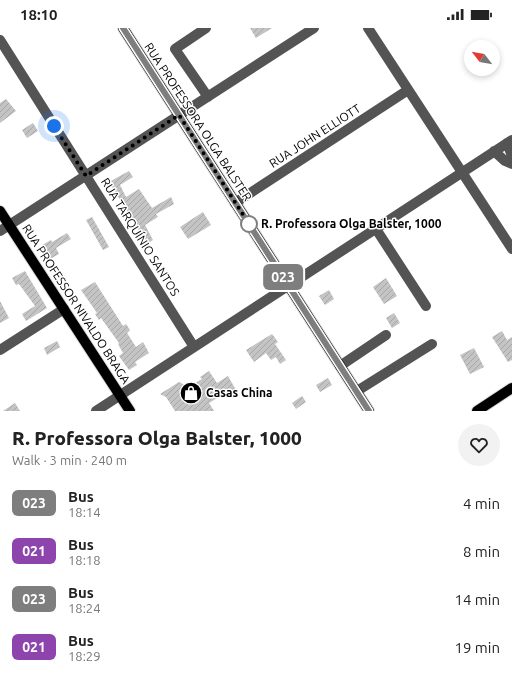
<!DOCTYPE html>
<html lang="en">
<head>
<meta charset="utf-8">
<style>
	body { margin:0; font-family:Ubuntu,sans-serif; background:#f2f2f2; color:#222; height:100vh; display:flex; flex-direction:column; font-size:15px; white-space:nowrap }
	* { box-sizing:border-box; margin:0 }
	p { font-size:13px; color:#767676 }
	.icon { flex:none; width:22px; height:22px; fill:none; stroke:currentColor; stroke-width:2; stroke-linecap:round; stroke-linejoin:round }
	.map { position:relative; height:383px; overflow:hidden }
	.sheet { display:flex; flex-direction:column; background:#fff; flex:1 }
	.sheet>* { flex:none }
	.badge { padding:0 8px; border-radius:6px; font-size:14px; line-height:26px }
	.needle { width:26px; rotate:301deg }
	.tools { position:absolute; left:464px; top:12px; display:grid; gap:8px }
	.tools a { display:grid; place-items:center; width:36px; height:36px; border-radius:50%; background:#fff; box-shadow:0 2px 6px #0003; font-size:20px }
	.you { position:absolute; width:20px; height:20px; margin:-10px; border:3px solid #fff; border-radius:50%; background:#1a73e8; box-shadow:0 0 0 6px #1a73e833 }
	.map>.badge { position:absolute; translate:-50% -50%; box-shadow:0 0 0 2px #fff }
	.round { display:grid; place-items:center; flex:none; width:42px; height:42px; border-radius:21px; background:#f2f2f2 }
	.overview { display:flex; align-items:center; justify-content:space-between; height:68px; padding:0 12px }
	h1 { font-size:19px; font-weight:800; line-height:30px }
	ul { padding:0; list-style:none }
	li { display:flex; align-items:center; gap:12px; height:48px; padding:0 12px }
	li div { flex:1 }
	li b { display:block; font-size:15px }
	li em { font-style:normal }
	li .badge { min-width:44px; font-weight:700; text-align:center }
	.status { display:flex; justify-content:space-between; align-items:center; height:28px; padding:0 20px; background:#fff; direction:ltr }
	.status svg { height:11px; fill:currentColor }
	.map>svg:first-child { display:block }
	.building { fill:url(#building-hatch) }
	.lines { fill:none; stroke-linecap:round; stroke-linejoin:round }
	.major-casing { stroke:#dbdbdb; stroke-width:12 }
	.minor { stroke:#545454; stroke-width:10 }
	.major { stroke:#000; stroke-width:10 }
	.line-casing { stroke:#fff; stroke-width:9 }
	.line { stroke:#7e7e7e; stroke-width:6 }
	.walk { stroke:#000; stroke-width:4; stroke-dasharray:0 7.2 }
	.stop-dot { fill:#fff; stroke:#7e7e7e; stroke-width:2 }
	.labels { text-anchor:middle; stroke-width:3; stroke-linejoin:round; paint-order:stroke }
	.street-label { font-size:12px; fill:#000; stroke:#fff }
	.stop-label { font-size:12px; font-weight:bold; fill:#000; stroke:#fff; text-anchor:start }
	.poi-label { font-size:12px; font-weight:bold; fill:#000; stroke:#fff; text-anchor:start }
</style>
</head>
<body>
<div class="status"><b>18:10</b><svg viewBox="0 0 49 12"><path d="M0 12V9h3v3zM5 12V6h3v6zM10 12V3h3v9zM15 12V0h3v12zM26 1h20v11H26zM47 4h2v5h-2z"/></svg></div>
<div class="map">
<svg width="512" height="383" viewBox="0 0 512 383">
	<defs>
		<pattern id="building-hatch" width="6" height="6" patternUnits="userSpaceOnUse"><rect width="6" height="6" fill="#c4c4c4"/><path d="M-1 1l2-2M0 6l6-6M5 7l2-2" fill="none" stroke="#a7a7a7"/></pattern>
	</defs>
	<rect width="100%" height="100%" fill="#fff"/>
	<path class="building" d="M250,0H272L256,10Z
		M6,71L16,83L0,95V75Z
		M33,95L38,103L27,110L22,102Z
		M129,143L133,149L120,157L126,169L139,161L152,180L171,169L174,176L156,186L158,189L145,197L153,212L147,216L109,154Z
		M203,184L211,197L188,211L180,199Z
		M92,189L109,219L103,222L86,192Z
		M67,205L71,211L56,220L59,226L50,231L42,217L51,212L52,214Z
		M25,243L47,280L26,293L22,286L35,278L19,256L16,257L12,250Z
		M386,250L397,268L384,276L373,259Z
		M95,254L123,298L126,296L130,302L127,305L136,319L143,314L149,325L135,334L137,337L129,342L119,328L123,325L118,316L119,315L101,290L99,292L95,286L97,285L81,262Z
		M329,262L334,271L325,277L319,268Z
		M0,273L9,290L0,295Z
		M394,285L400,295L392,300L386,290Z
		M502,303L507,312L512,309V332L508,334L492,309Z
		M272,306L278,314L275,316L286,332L280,336L276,329L271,332L266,325L254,334L246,322Z
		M57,313L60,319L47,327L44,320Z
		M474,320L484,339L470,346L460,327Z
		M209,343L217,355L228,348L236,362L228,367L226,365L209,375L214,383H175L166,369L160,366L179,354L189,359L202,351L200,349Z
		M328,350L332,357L320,364L316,357Z
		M302,368L306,374L296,381L292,375Z
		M15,375L20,383H3Z"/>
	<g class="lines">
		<g class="major-casing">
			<path id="major" d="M123,0L369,383
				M0,183L130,383
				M477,383L512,360"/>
		</g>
		<path class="minor" d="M206,0L175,21L208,69
			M368,0L512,221
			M0,12L194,319
			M507,115L512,128
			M494,123L505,133L512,136
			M235,175L408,62
			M376,201L426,278
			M0,203L314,0
			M0,322L64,281
			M340,338L386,307
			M357,363L432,316
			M96,383L512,112"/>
		<use href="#major" class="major"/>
	</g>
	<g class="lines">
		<g class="line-casing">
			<path id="line" d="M123,0L369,383"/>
		</g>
		<use href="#line" class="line"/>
		<path class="walk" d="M54,98L86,148L179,87L251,199L249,196"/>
	</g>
	<defs>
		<g id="shop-disc" transform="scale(1.15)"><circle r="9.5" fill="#000" stroke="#fff"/><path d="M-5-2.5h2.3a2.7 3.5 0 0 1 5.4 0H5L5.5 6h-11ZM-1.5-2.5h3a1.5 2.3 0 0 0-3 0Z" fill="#fff"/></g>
	</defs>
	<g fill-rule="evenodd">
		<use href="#shop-disc" x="191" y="365"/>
	</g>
	<circle class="stop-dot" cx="249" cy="196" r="8"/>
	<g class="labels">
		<g class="street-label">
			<text transform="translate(198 94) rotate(57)" y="4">RUA PROFESSORA OLGA BALSTER</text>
			<text transform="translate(315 108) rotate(-33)" y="4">RUA JOHN ELLIOTT</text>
			<text transform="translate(140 209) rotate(58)" y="4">RUA TARQUÍNIO SANTOS</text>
			<text transform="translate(76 276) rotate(57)" y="4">RUA PROFESSOR NIVALDO BRAGA</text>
		</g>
		<g class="stop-label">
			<text x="261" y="200">R. Professora Olga Balster, 1000</text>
		</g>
		<g class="poi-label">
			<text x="206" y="369">Casas China</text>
		</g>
	</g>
</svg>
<div class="tools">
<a><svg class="needle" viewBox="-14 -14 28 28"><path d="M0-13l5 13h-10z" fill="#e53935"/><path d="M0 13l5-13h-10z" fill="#767676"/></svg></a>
</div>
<div class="you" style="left:54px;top:98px"></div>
<b class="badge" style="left:283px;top:249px;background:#7e7e7e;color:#fff">023</b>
</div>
<section class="sheet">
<div class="overview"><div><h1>R. Professora Olga Balster, 1000</h1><p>Walk · 3 min · 240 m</p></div><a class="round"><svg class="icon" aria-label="heart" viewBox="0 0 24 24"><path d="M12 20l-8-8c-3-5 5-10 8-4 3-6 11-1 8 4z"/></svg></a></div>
<ul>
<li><span class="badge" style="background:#7e7e7e;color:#fff">023</span><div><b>Bus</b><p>18:14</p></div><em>4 min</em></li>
<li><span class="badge" style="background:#8e44ad;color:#fff">021</span><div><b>Bus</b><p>18:18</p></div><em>8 min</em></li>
<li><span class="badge" style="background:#7e7e7e;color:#fff">023</span><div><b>Bus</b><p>18:24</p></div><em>14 min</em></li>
<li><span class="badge" style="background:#8e44ad;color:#fff">021</span><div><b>Bus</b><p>18:29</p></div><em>19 min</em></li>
</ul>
</section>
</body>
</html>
